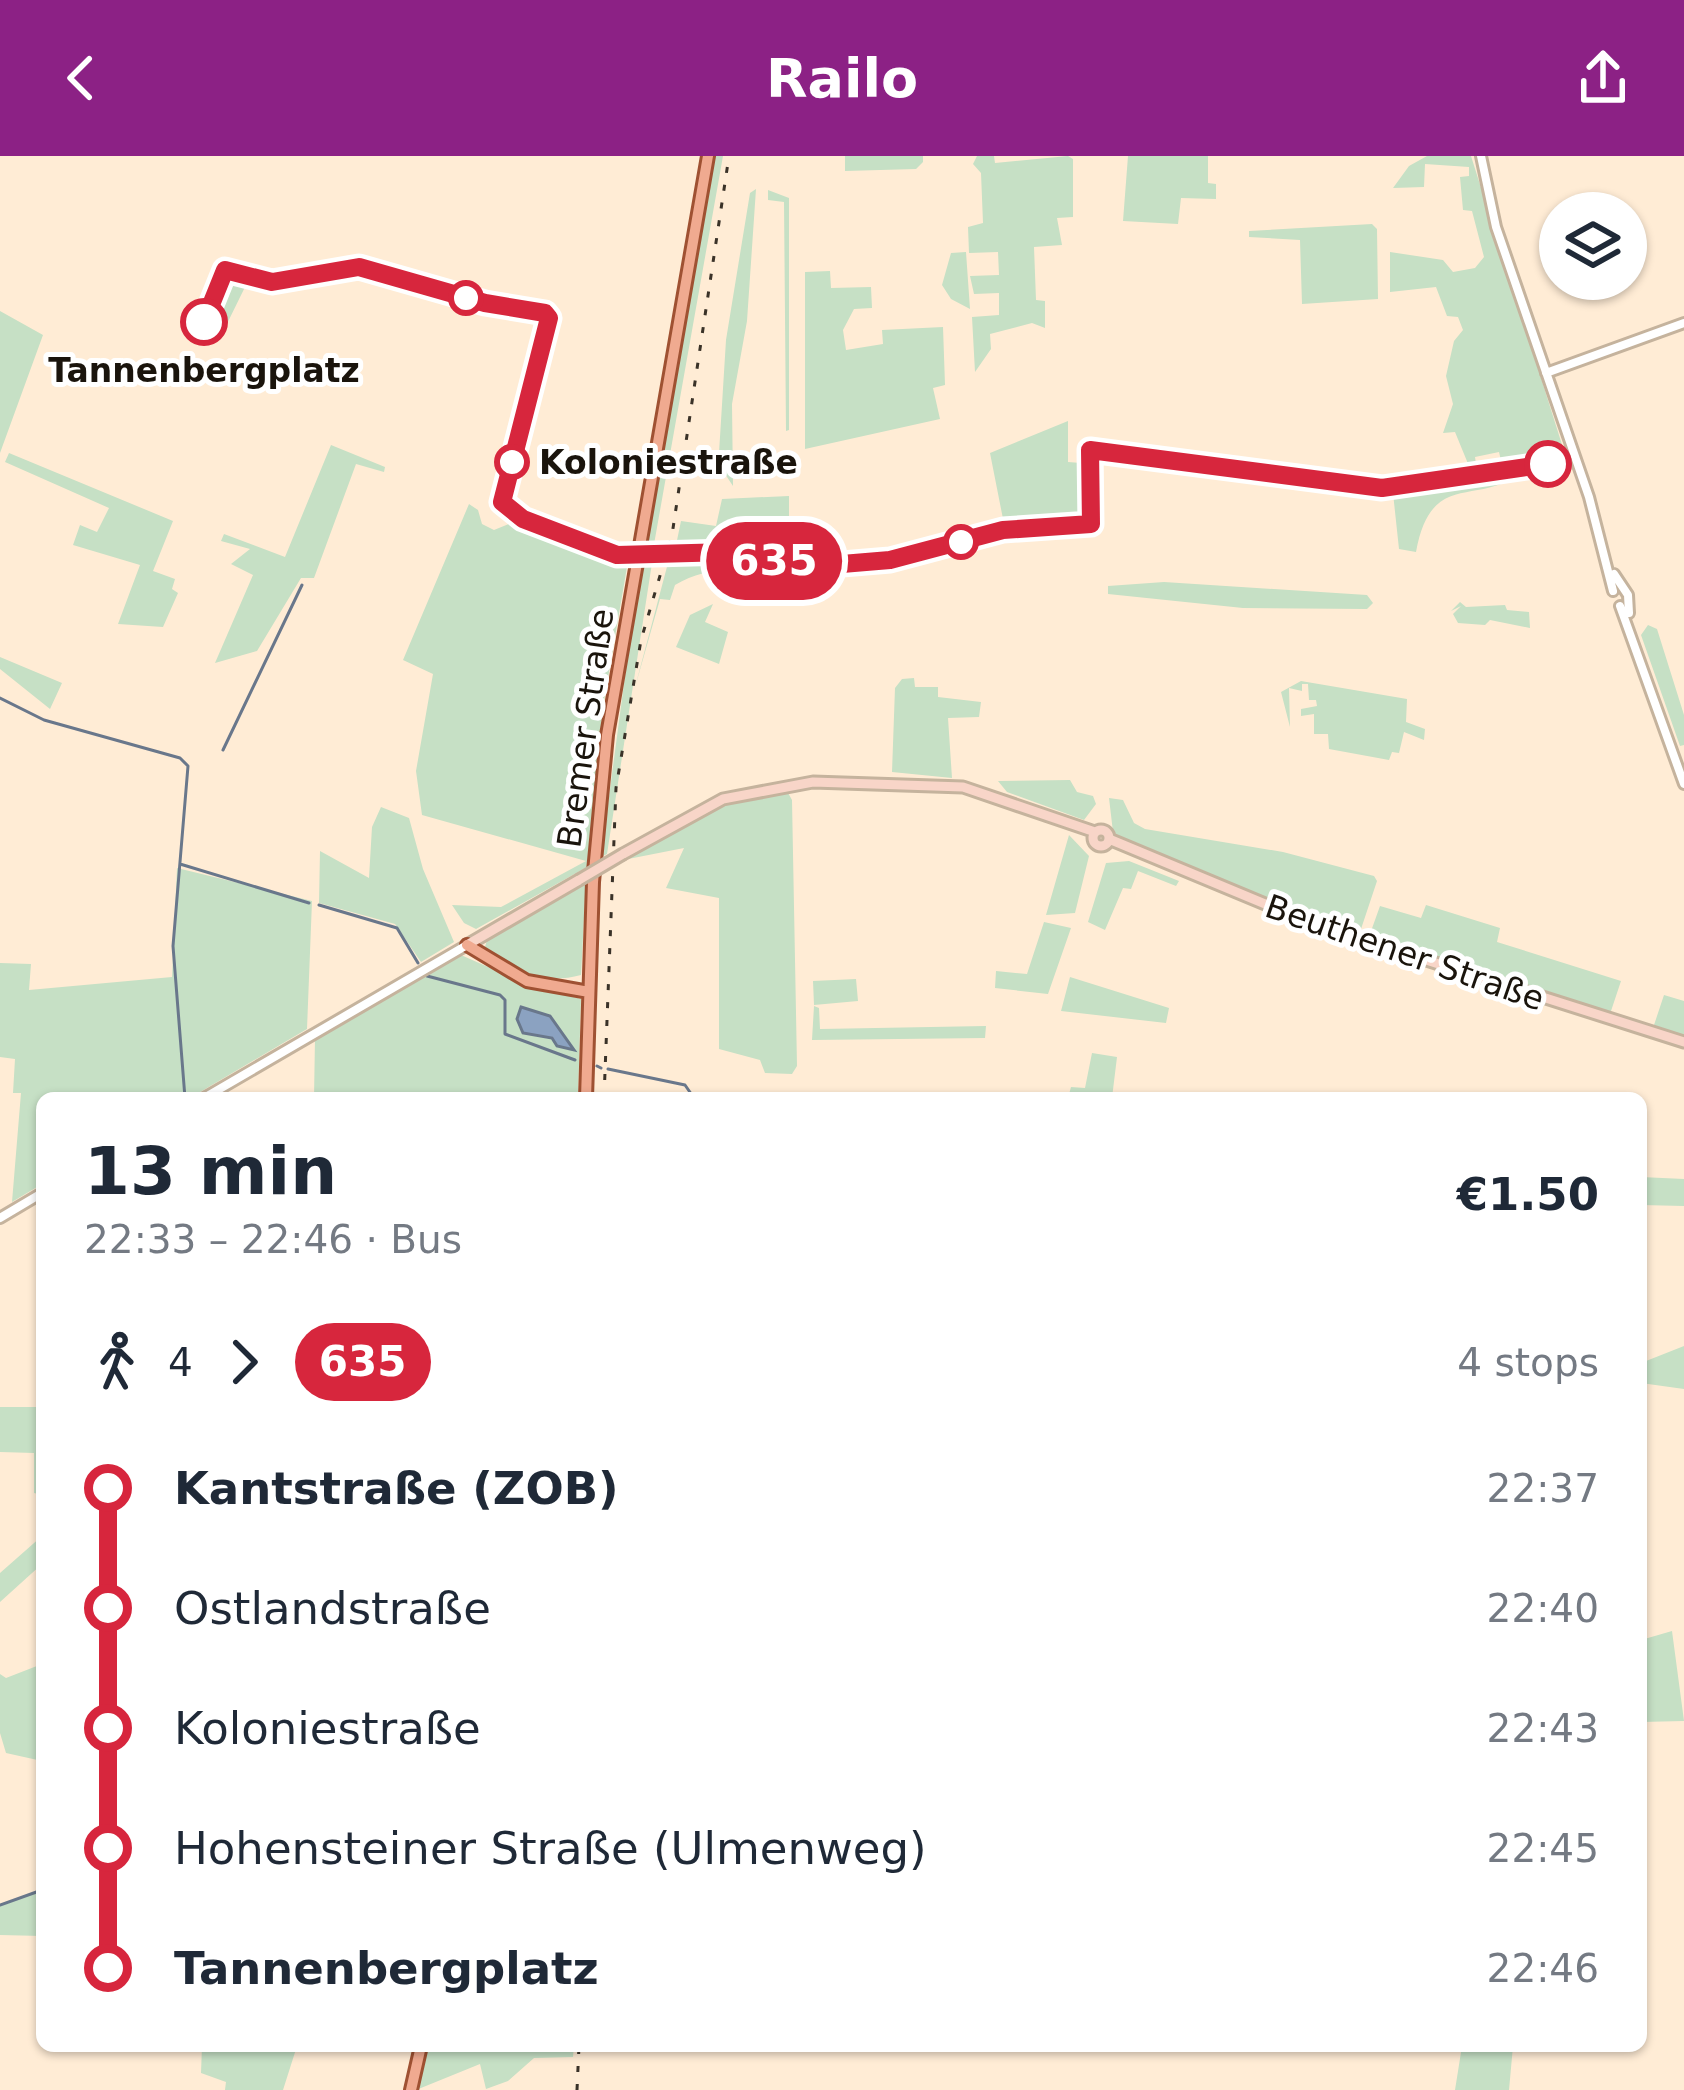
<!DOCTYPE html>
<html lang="en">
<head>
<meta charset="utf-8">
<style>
	body { margin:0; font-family:"DejaVu Sans",sans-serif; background:#f6f6f7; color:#1f2937; height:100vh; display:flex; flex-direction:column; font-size:45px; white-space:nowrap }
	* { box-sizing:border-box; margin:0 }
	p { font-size:39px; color:#747a83 }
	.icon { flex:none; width:66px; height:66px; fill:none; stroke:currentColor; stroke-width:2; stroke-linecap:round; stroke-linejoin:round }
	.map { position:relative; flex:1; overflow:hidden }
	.panel { position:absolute; left:36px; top:936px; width:1611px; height:960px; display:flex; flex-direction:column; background:#fff; border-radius:18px; box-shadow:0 3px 9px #0004 }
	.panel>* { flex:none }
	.badge { padding:0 24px; border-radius:39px; font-size:42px; line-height:78px }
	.tools { position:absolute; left:1539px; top:36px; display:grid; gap:24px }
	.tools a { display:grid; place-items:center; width:108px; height:108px; border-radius:50%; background:#fff; box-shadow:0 3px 9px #0004; font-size:60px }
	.map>.badge { position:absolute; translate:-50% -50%; box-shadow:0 0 0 6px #fff }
	.legs { display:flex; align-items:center; gap:18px; height:132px; padding:0 48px; font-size:39px }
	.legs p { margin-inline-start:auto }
	.head { display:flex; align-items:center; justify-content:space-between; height:204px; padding:0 48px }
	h1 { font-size:66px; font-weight:800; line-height:90px }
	ul { padding:0 48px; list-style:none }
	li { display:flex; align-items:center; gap:42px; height:120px; font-size:45px }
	li i { display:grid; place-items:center; width:18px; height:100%; margin:0 15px; background:currentColor }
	li i::after { content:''; width:30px; height:30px; margin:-15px; border:9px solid; border-radius:50%; background:#fff }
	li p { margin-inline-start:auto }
	li:first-child i { background:linear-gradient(#0000 50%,currentColor 0) }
	li:last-child i { background:linear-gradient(currentColor 50%,#0000 0) }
	header { display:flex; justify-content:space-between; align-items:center; height:156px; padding:0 48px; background:#8c2185; color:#fff; font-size:54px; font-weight:800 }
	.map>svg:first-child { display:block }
	.green { fill:#c6e0c5 }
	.water { fill:#8ba2c1; stroke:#69778b; stroke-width:3 }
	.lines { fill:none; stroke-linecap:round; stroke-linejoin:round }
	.stream { stroke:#69778b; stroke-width:3 }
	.tertiary-casing { stroke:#c5b39d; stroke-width:14 }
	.secondary-casing { stroke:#c5b39d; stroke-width:15 }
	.primary-casing { stroke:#9f5132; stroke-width:16 }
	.tertiary { stroke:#fff; stroke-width:8 }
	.secondary { stroke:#f8d5c8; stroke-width:9 }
	.primary { stroke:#f0aa90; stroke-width:10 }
	.rail { stroke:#3a3228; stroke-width:3; stroke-dasharray:6 12; stroke-linecap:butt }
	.secondary-bridge-casing { stroke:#c5b39d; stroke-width:15; stroke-linecap:butt }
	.secondary-bridge { stroke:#f8d5c8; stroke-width:9 }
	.line-1-casing { stroke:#fff; stroke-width:27 }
	.line-1 { stroke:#d7263d; stroke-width:18 }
	.stop-1-dot { fill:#fff; stroke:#d7263d; stroke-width:6 }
	.labels { text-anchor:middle; stroke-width:10; stroke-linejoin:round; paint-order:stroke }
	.stop-label { font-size:33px; font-weight:bold; fill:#1a140c; stroke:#fff }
	.street-label { font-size:33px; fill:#1a140c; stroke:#fff }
</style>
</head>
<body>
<header><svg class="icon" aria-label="back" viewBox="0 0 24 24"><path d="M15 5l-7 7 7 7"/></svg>Railo<svg class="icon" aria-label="share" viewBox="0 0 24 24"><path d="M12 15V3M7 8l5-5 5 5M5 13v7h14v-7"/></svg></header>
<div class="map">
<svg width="1684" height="1934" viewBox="0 0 1684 1934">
	<rect width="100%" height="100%" fill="#ffecd5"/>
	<path class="green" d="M715,0H723L653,394H644Z
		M845,0H923V6L916,13L845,15Z
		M977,0H994L995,7L1068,0L1073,3V61L1057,62L1062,89L1034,91L1036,144L1045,145V172L1032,167L990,178L991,193L975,216L972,161L999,159V137L974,138L970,120L999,119L998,96L969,97L968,71L983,67L981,17L973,8Z
		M1128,0H1208V27L1216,28V43L1181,42L1178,68L1123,65Z
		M1427,0H1471L1564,295L1556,296L1554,287L1535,290L1537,305L1503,313L1499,296L1475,301L1477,314L1471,315L1455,276L1443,277L1453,248L1446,220L1454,185L1463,174L1458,161L1447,160L1436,131L1390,136V96L1443,104L1453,116L1475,112L1484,101L1472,55L1463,54L1460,21L1469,20V11L1425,8L1424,31L1393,32L1409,10Z
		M756,33L747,165L732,248L733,330L725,318L727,299L719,297L726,184L750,37Z
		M768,34L789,42V274L786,275L784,46L768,44Z
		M1372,68L1377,73L1378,143L1302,148L1300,84L1249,81V75Z
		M966,96L970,153L951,143L942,129L951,97Z
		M830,115L831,132L871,131L872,152L854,153L843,174L846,194L883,188L882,174L943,171L945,229L933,232L940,263L805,293V116Z
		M232,119L246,129L220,182L205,170L224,123Z
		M0,155L43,179L0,297Z
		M1068,265V306L1081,307V360L1004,368L990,297Z
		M331,289L385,311L384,316L356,308L314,422H301L257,495L215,507L253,419L231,408L250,393L221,385L224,378L285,401Z
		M9,297L173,365L153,415L175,423L172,433L178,437L163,471L118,468L140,409L73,389L80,369L97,376L109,352L5,306Z
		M1520,317C1477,351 1431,313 1416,396L1399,393L1393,337L1445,334Z
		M789,340V394L781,398L722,389L675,394L681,365L716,370L722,343Z
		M469,348L478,354L482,368L494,374L511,367L627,411L603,551L587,711L476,773L464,767L452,749L501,751L586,705L422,659L416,615L433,518L403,504Z
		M719,400L775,411L778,420C740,413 709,409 675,429L670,444L660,443L634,535L668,407Z
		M640,407H652L607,698L601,701Z
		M1164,426L1367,439L1373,447L1367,453L1243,452L1108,438V430Z
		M1460,446L1466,451L1505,449L1507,454L1529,456L1530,472L1490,464L1485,469L1458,467L1453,458L1461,450L1451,455Z
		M713,448L705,466L728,476L719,508L676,491L690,459Z
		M1648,469L1657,473L1684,559V589L1680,590L1641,479Z
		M0,501L62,527L50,553L0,513Z
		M914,522L915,531H938V541L981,546L979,561L948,562L952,622L892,616L895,532L902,523Z
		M1301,525L1407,543L1406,566L1425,573L1424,584L1404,576L1399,597L1392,596L1389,604L1329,593L1328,578H1314V558L1301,560V553L1317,550L1316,544H1309L1308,528H1302V535L1289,532L1290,571L1281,536Z
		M1070,624L1077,636L1093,640L1096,648L1084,664L1007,636L998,625Z
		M787,635L792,644L797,910L792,918L765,917L760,904L719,893V742L666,732L684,692L618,705L726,644Z
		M1109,642L1123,644L1134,667L1145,673L1283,696L1374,720L1377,725L1361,773L1351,775L1136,693L1113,676Z
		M381,651L409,662L423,713L454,786L421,806L395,768L319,747L320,695L369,722L372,671Z
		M1069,679L1089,700L1075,757L1046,759Z
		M1129,705L1179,725L1176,730L1138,715L1131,733L1123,732L1105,774L1088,766L1106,707Z
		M177,712L312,745L307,873L190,942H42V1028L12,1046L21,937H13L15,903L0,901V807L31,808L29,834L172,821Z
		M586,724L581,819C544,829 511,817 485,791L487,784Z
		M1426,749L1500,772L1497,786L1621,825L1610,858L1370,778L1380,750L1421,762Z
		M1044,766L1071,772L1048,838L995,832L996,815L1027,818Z
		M461,799L526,828L581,843L578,942H314L315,882Z
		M1070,821L1169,852L1166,867L1061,855Z
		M856,823L858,845L814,849L813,825Z
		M1664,839L1684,845V882L1653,872Z
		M814,850L819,852L820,873L986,870L985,882L812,884Z
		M1092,897L1117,901L1112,942H1068L1071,931L1085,932Z
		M1641,1021L1684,1023V1050L1641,1049Z
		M1684,1190V1233L1641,1227V1207Z
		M42,1220V1339L34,1337V1297L0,1296V1251H39L37,1221Z
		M42,1380V1408L0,1446V1417Z
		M1672,1475L1684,1565L1641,1566V1484Z
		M42,1508V1605L6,1597L0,1577V1518L6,1522Z
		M42,1733V1780L0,1779V1749Z
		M202,1890H297L283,1934H225L226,1926L201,1917Z
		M425,1890H574L573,1901L534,1902L508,1925L486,1933L480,1908L416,1934Z
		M1462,1890H1513L1509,1934H1455Z"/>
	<path class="water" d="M521,851L550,860L574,894L557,890L552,882L523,877L517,863Z"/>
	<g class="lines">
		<path class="stream" d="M0,542L44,564L180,602L188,610L173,790L185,942
			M223,594L302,429
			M180,708L309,747
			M319,749L397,772L418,807
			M427,820L500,839L505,844V878L575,904
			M597,910L601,912
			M608,913L685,929L694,942
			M0,1749L42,1734"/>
		<g class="tertiary-casing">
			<path id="tertiary" d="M1481,0L1496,71L1589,341L1613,435
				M1546,217L1684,167
				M1614,418L1628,439L1629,457
				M1620,450L1684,628
				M204,942L467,789
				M0,1062L42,1037"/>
		</g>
		<g class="secondary-casing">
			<path id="secondary" d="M1093 682a8 8 0 1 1 16 0a8 8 0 1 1-16 0Z
				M1109,683L1313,768L1684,886
				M623,698L723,643L813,626L963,631L1095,676
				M467,789L579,724"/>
		</g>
		<g class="primary-casing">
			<path id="primary" d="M467,789L527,825L589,836
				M586,942L593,726L607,579L708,0
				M411,1934L421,1890"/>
		</g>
		<use href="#tertiary" class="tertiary"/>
		<use href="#secondary" class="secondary"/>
		<use href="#primary" class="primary"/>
		<path class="rail" d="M604,942L616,632L641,484L672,379L729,0
			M577,1934L579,1890"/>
		<g class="secondary-bridge-casing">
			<path id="secondary-bridge" d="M579,724L623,698"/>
		</g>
		<use href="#secondary-bridge" class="secondary-bridge"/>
	</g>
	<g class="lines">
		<g class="line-1-casing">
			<path id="line-1" d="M204,166L225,114L272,126L359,111L485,147L545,157L549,162L502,346L523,363L617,399L729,396L782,406L794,399L806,411L890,404L1003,374L1091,368L1090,294L1382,332L1548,308"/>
		</g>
		<use href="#line-1" class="line-1"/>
	</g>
	<g class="stop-1-dot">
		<circle cx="466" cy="142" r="15"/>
		<circle cx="204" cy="166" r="21"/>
		<circle cx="512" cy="306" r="15"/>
		<circle cx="1548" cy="308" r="21"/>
		<circle cx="961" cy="386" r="15"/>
	</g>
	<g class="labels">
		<g class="stop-label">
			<text x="204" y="226">Tannenbergplatz</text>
			<text x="539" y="318" text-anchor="start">Koloniestraße</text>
		</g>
		<g class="street-label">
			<text transform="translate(585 572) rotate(-82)" y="12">Bremer Straße</text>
			<text transform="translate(1405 796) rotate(19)" y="12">Beuthener Straße</text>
		</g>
	</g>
</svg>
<div class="tools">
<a><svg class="icon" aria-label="layers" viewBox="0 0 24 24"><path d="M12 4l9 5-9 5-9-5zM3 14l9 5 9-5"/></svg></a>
</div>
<b class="badge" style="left:774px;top:405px;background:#d7263d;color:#fff">635</b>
<section class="panel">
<div class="head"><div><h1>13 min</h1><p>22:33 – 22:46 · Bus</p></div><b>€1.50</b></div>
<div class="legs"><svg class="icon" aria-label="walk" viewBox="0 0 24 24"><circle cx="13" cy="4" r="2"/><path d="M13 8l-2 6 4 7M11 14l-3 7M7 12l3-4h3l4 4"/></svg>4<svg class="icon" aria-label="forward" viewBox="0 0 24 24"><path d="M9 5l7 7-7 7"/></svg><b class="badge" style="background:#d7263d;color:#fff">635</b><p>4 stops</p></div>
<ul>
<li><i style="color:#d7263d"></i><b>Kantstraße (ZOB)</b><p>22:37</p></li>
<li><i style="color:#d7263d"></i><span>Ostlandstraße</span><p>22:40</p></li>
<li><i style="color:#d7263d"></i><span>Koloniestraße</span><p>22:43</p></li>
<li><i style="color:#d7263d"></i><span>Hohensteiner Straße (Ulmenweg)</span><p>22:45</p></li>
<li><i style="color:#d7263d"></i><b>Tannenbergplatz</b><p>22:46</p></li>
</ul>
</section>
</div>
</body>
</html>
